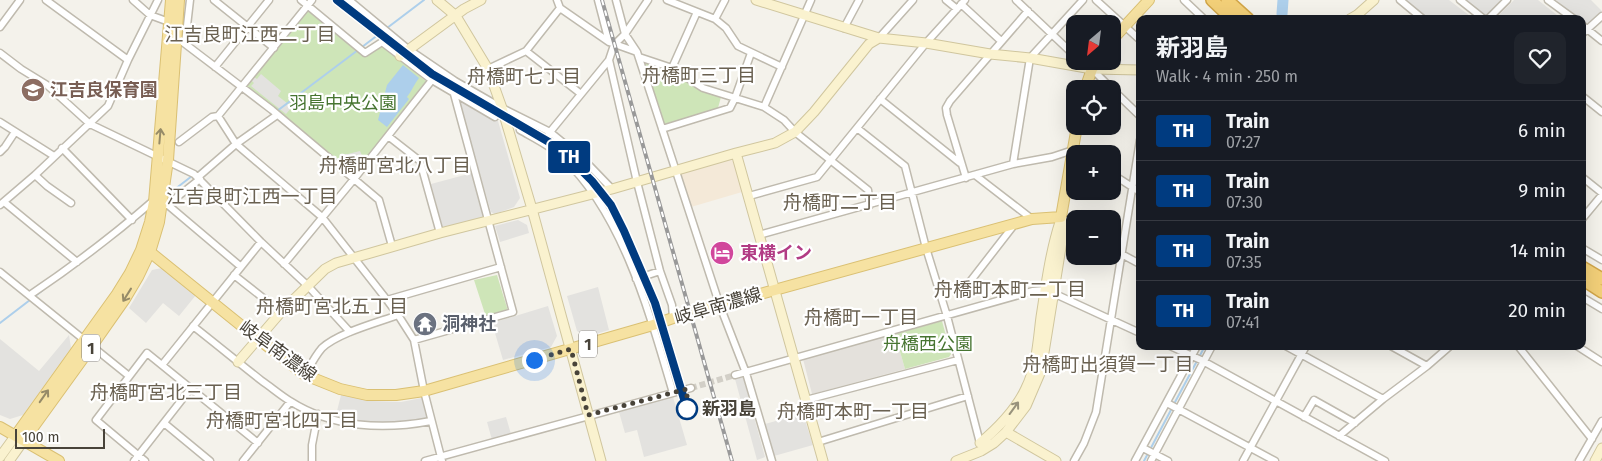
<!DOCTYPE html>
<html lang="en">
<head>
<meta charset="utf-8">
<style>
	body { margin:0; font-family:"Fira Sans","Noto Sans JP",sans-serif; background:#20242c; color:#f1f3f6; height:100vh; display:flex; flex-direction:column; font-size:19px; white-space:nowrap }
	* { box-sizing:border-box; margin:0 }
	p { font-size:16px; color:#9ea1a6 }
	.icon { flex:none; width:28px; height:28px; fill:none; stroke:currentColor; stroke-width:2; stroke-linecap:round; stroke-linejoin:round }
	.map { position:relative; flex:1; overflow:hidden }
	.details { position:absolute; left:1136px; top:15px; width:450px; height:335px; display:flex; flex-direction:column; background:#171b24; border-radius:10px; box-shadow:0 5px 20px #0002 }
	.details>* { flex:none }
	.badge { padding:0 10px; border-radius:4px; font-size:18px; line-height:32px }
	.needle { width:32px; rotate:208deg }
	.controls { position:absolute; left:1066px; top:15px; display:grid; gap:10px }
	.controls a { display:grid; place-items:center; width:55px; height:55px; border-radius:10px; background:#171b24; box-shadow:0 5px 20px #0002; font-size:25px }
	.scale { position:absolute; left:15px; bottom:12px; width:90px; box-sizing:border-box; padding-left:5px; border:2px solid #484339; border-top:0; font-size:14px; line-height:18px; white-space:nowrap; color:#484339; -webkit-text-stroke:4px #fff; paint-order:stroke }
	.you { position:absolute; width:25px; height:25px; margin:-12px; border:4px solid #fff; border-radius:50%; background:#1a73e8; box-shadow:0 0 0 8px #1a73e833 }
	.map>.badge { position:absolute; translate:-50% -50%; box-shadow:0 0 0 2px #fff }
	.round { display:grid; place-items:center; flex:none; width:52px; height:52px; border-radius:10px; background:#20242c }
	.headline { display:flex; align-items:center; justify-content:space-between; height:85px; padding:0 20px }
	h1 { font-size:24px; font-weight:700; line-height:38px }
	ul { padding:0; list-style:none }
	li { display:flex; align-items:center; gap:15px; height:60px; padding:0 20px; border-top:1px solid #363941 }
	li div { flex:1 }
	li b { display:block; font-size:19px }
	li em { font-style:normal }
	li .badge { min-width:55px; font-weight:700; text-align:center }
	.map>svg:first-child { display:block }
	.commercial { fill:#f4e9d8 }
	.industrial { fill:#e4e1dc }
	.green { fill:#cee5b8 }
	.parking { fill:#e3e2df }
	.water { fill:#adcfeb }
	.lines { fill:none; stroke-linecap:round; stroke-linejoin:round }
	.stream { stroke:#adcfeb; stroke-width:2 }
	.river { stroke:#adcfeb; stroke-width:11 }
	.street-tunnel { stroke:#d2cfc7; stroke-width:6; stroke-dasharray:6 3; stroke-linecap:butt }
	.street-casing { stroke:#bfbaae; stroke-width:9 }
	.secondary-casing { stroke:#d0c69e; stroke-width:11 }
	.primary-casing { stroke:#dac073; stroke-width:12 }
	.highway-casing { stroke:#d1a548; stroke-width:14 }
	.street { stroke:#fff; stroke-width:6 }
	.secondary { stroke:#faf2cf; stroke-width:9 }
	.primary { stroke:#f6e2a2; stroke-width:10 }
	.highway { stroke:#f2cf78; stroke-width:11 }
	.rail-casing { stroke:#999; stroke-width:4 }
	.rail { stroke:#fff; stroke-width:2; stroke-dasharray:5.5; stroke-linecap:butt }
	.oneway { stroke:#968b68 }
	.oneway2 { stroke:#98927c }
	.line-casing { stroke:#fff; stroke-width:11 }
	.line { stroke:#003b80; stroke-width:8 }
	.walk { stroke:#484339; stroke-width:5; stroke-dasharray:0 9 }
	.stop-dot { fill:#fff; stroke:#003b80; stroke-width:2.5 }
	.labels { text-anchor:middle; stroke-width:4.5; stroke-linejoin:round; paint-order:stroke }
	.shield { fill:#fff; stroke:#7f7b74; stroke-width:1 }
	.shield-label { font-size:16px; font-weight:bold; fill:#484339 }
	.education-label { font-size:18px; font-weight:bold; fill:#785e54; stroke:#fff; text-anchor:start }
	.park-label { font-size:18px; fill:#477531; stroke:#fff }
	.hotel-label { font-size:18px; font-weight:bold; fill:#b23c85; stroke:#fff; text-anchor:start }
	.street-label { font-size:18px; fill:#484339; stroke:#fff }
	.worship-label { font-size:18px; font-weight:bold; fill:#5b616d; stroke:#fff; text-anchor:start }
	.stop-label { font-size:18px; font-weight:bold; fill:#484339; stroke:#fff; text-anchor:start }
	.neighbourhood-label { font-size:19px; fill:#6a6151; stroke:#fff }
</style>
</head>
<body>
<div class="map">
<svg width="1602" height="461" viewBox="0 0 1602 461">
	<rect width="100%" height="100%" fill="#f4f2eb"/>
	<path class="commercial" d="M730,159L734,162L742,192L691,207L681,174Z"/>
	<path class="industrial" d="M895,334L905,369L812,394L803,359Z"/>
	<path class="green" d="M308,11L364,57L382,45L427,82L354,175L246,87Z
		M644,62L672,72L702,90L721,97L718,108L664,125Z
		M497,275L508,311L486,317L474,280Z
		M942,321L951,354L949,357L905,369L895,334Z"/>
	<path class="parking" d="M1405,0H1449L1474,19H1428Z
		M1466,0H1503L1486,16Z
		M1514,0H1538L1562,19H1495Z
		M1556,0H1591L1602,11L1586,25L1583,22L1582,19H1579Z
		M261,74L281,91L278,96L292,107L286,114L251,86L254,83L251,80L254,77L257,79Z
		M458,99L498,121L520,198L514,207L495,214L491,212Z
		M360,151L364,160L356,165L357,170H350L349,166H343L340,163V154H348Z
		M472,173L484,215L482,218L445,229L443,228L431,184Z
		M518,220L527,225L529,233L500,242L495,226Z
		M162,268L196,295L179,316L163,303L146,323L129,308L152,270Z
		M598,287L609,330L586,337L577,331L567,296Z
		M548,306L557,336L551,347L503,360L492,323Z
		M69,335L71,348L23,415L10,419L0,415V339L39,371Z
		M743,377L765,457L757,460L735,379Z
		M341,395L372,401L401,402L422,398L427,417L424,420L394,423L365,422L350,419L336,415Z
		M673,397L687,445L644,457L637,430L625,433L619,412Z
		M800,405L813,445L774,456L765,424L783,419L781,411Z
		M506,417L511,434L492,440L487,422Z"/>
	<path class="water" d="M403,65L419,78C414,84 412,91 407,97L409,99L387,127L378,120L387,85Z"/>
	<g class="lines">
		<path class="stream" d="M362,47L424,0
			M277,111L358,50
			M196,174L206,166
			M166,196L192,176
			M140,216L149,210
			M0,323L43,290
			M1174,404L1205,346
			M1144,461L1172,408"/>
		<path class="river" d="M1282,14L1283,0"/>
		<path class="street-tunnel" d="M691,388L735,375"/>
		<g class="street-casing">
			<path id="street" d="M46,0L128,60
				M133,0L150,15L169,22
				M214,0L274,48
				M301,0L365,53L382,42L432,80L495,117
				M349,0L408,49L455,81L502,108L550,132L583,159L612,189
				M557,0L560,8L609,42L637,52
				M598,0L609,42
				M616,0L625,34L637,52L720,306L746,373L772,461
				M667,0L715,19L726,28L738,46L782,67
				M946,0L957,9
				M1016,0L1075,56
				M1096,0L1140,40
				M1184,0L1204,19
				M1400,0L1423,19
				M1460,0L1484,19
				M1548,0L1574,19
				M961,4L1001,41
				M715,19L725,0
				M1488,19L1507,0
				M1582,25L1602,41
				M0,27L20,0
				M844,28L859,0
				M1582,34L1602,16
				M176,37L272,110L379,200L392,246
				M879,38L913,0
				M185,43L190,0
				M526,51L581,94
				M0,53L21,69L47,85L90,124L194,174L261,242L308,286L350,332
				M639,57L672,68L703,88L764,107L784,120L795,132L868,190L870,205
				M609,60L637,182L660,271L672,305L673,318
				M1081,61L1092,69L1112,89
				M215,67L269,0
				M672,68L697,12
				M488,69L526,51L560,8
				M1112,89L1140,116
				M1582,96L1602,112
				M880,99L960,163
				M764,107L811,0
				M218,116L236,144L322,217L387,300L398,315L414,340L424,391L442,461
				M0,122L54,156
				M857,128L905,166L926,248L947,316L980,443
				M662,129L730,108L735,98L751,53
				M520,130C534,138 551,146 562,157C623,213 650,315 673,393
				M388,136L420,161L440,233
				M179,142L212,117L218,116L312,0
				M543,143L550,132L609,60L614,45L625,34L648,0
				M62,148L132,220
				M0,152L5,147L15,132
				M1013,164L1030,58L1083,0
				M1112,174L1140,192
				M35,175L47,186L71,203
				M975,175L1032,219
				M198,177L236,144L277,115
				M1582,177L1602,193
				M966,178L947,115L946,108L950,101L1028,11
				M749,196L817,177L926,43L965,0
				M162,200L240,266
				M4,202L77,262
				M0,205L35,175L108,106L128,60L158,0
				M167,205L200,179
				M1061,217L1075,227
				M1582,219L1602,195
				M759,235L1013,164L1052,157L1073,150L1080,154
				M1582,248L1602,260
				M1112,249L1140,264
				M284,264L354,179L432,80
				M0,272L129,376
				M234,275L281,312
				M636,279L660,271
				M969,283L1014,225
				M30,295C73,266 114,235 153,201
				M1582,297L1602,309
				M387,300L501,267
				M193,326C216,344 239,363 262,381C271,387 280,395 290,401C332,428 384,430 431,421
				M414,340L513,312L454,94
				M1170,346L1201,360L1385,461
				M1286,346L1383,399
				M1391,346L1427,366
				M1518,346L1592,439
				M1577,346L1602,362
				M162,365L261,242
				M305,375C310,366 315,356 322,348C338,333 376,323 398,315
				M735,375L1033,291L1045,290L1053,293L1140,333
				M806,400L958,360
				M1167,403L1275,461
				M1304,417L1314,400L1355,423
				M164,423L210,461
				M1339,436L1383,399L1427,366L1450,346
				M818,442L968,396
				M1143,448L1168,461
				M134,461L191,388
				M145,461L96,420L147,353L258,443
				M243,461L290,402
				M312,461V445L318,414
				M425,461L691,388
				M1074,461L1084,443L1096,412L1140,140
				M1135,461L1197,346
				M1151,461L1212,346
				M1243,461L1306,346
				M1579,461L1602,421"/>
		</g>
		<g class="secondary-casing">
			<path id="secondary" d="M437,0L456,16L488,69L502,108L532,209L601,461
				M756,0L879,38L926,43L990,54L1030,58L1092,69L1140,70
				M1350,19L1357,15L1374,0
				M400,56L464,9L481,0
				M736,153L823,461
				M238,362L281,312L325,269L336,263L440,233L612,189L736,153L775,143L795,132L814,112L869,44L879,38
				M1006,432L1056,461
				M980,443C999,427 1016,410 1026,388C1037,366 1038,340 1041,317C1046,285 1050,253 1060,222
				M0,457L16,435
				M9,461L24,440
				M956,461L981,451L994,443L1006,432L1026,406L1041,371L1063,235L1061,217
				M1595,461L1602,448"/>
		</g>
		<g class="primary-casing">
			<path id="primary" d="M1112,40L1149,0
				M1085,89L1092,69L1098,61
				M141,250L150,252L258,339L305,375L340,389L367,395H396L424,391L653,325L673,318L1032,219L1061,217L1077,126
				M0,427L59,461
				M16,435L117,294L130,273L141,250L150,222L154,202L171,0
				M24,440L92,346L125,299L138,277L150,252L159,222L168,160L179,0"/>
		</g>
		<g class="highway-casing">
			<path id="highway" d="M1212,0L1232,19
				M1227,0L1248,19
				M1582,267L1602,279
				M1582,279L1602,292"/>
		</g>
		<use href="#street" class="street"/>
		<use href="#secondary" class="secondary"/>
		<use href="#primary" class="primary"/>
		<use href="#highway" class="highway"/>
		<g class="rail-casing">
			<path id="rail" d="M337,0L432,74L487,107L540,136L554,145L569,157L593,181L611,205L624,231L649,288L660,319L689,416
				M602,0L732,461"/>
		</g>
		<use href="#rail" class="rail"/>
	</g>
	<defs><path id="oneway-shaft" d="M-6 0H5M1.5-3L5.5 0L1.5 3" fill="none" stroke-width="1.6" stroke-linecap="round" stroke-linejoin="round" transform="scale(1.25)"/></defs>
	<g class="oneway">
		<use href="#oneway-shaft" transform="translate(160 136) rotate(-85)"/>
		<use href="#oneway-shaft" transform="translate(127 295) rotate(122)"/>
		<use href="#oneway-shaft" transform="translate(44 396) rotate(-55)"/>
	</g>
	<use class="oneway2" href="#oneway-shaft" transform="translate(1014 408) rotate(-54)"/>
	<g class="lines">
		<g class="line-casing">
			<path id="line" d="M337,0L432,74L554,145L568,157L592,181L611,205L624,231L655,303L687,409"/>
		</g>
		<use href="#line" class="line"/>
		<path class="walk" d="M534,360L571,349L588,415L687,389V409"/>
	</g>
	<defs>
		<g id="school-disc" transform="scale(1.25)"><circle r="9.5" fill="#8d6e63" stroke="#fff"/><path d="M0-5L7-2L0 1L-7-2ZM-4 1L0 2.5L4 1V4Q0 6-4 4Z" fill="#fff"/></g>
		<g id="hotel-disc" transform="scale(1.25)"><circle r="9.5" fill="#d1479c" stroke="#fff"/><path d="M-6-4.5h1.5V1H6V5H4.5V3h-9V5H-6ZM-4 0a1.8 1.8 0 1 1 3.6 0ZM.5 0V-2.5h3Q6-2.5 6 0Z" fill="#fff"/></g>
		<g id="temple-disc" transform="scale(1.25)"><circle r="9.5" fill="#6b7280" stroke="#fff"/><path d="M0-6L5-2H3V0L6.5 2.5H4V6H1.5V3h-3V6H-4V2.5H-6.5L-3 0V-2H-5Z" fill="#fff"/></g>
	</defs>
	<g fill-rule="evenodd">
		<use href="#school-disc" x="33" y="90"/>
		<use href="#hotel-disc" x="722" y="253"/>
		<use href="#temple-disc" x="425" y="324"/>
	</g>
	<circle class="stop-dot" cx="687" cy="409" r="10"/>
	<g class="labels">
		<g class="shield">
			<rect x="579" y="330.5" width="18" height="27" rx="4"/>
			<rect x="82" y="334.5" width="18" height="27" rx="4"/>
		</g>
		<g class="shield-label">
			<text x="588" y="350">1</text>
			<text x="91" y="354">1</text>
		</g>
		<g class="education-label">
			<text x="50" y="96">江吉良保育園</text>
		</g>
		<g class="park-label">
			<text x="343" y="109">羽島中央公園</text>
			<text x="928" y="350">舟橋西公園</text>
		</g>
		<g class="hotel-label">
			<text x="740" y="259">東横イン</text>
		</g>
		<g class="street-label">
			<text transform="translate(718 306) rotate(-16)" y="6">岐阜南濃線</text>
			<text transform="translate(278 351) rotate(36)" y="6">岐阜南濃線</text>
		</g>
		<g class="worship-label">
			<text x="442" y="330">洞神社</text>
		</g>
		<g class="stop-label">
			<text x="702" y="415">新羽島</text>
		</g>
		<g class="neighbourhood-label">
			<text x="250" y="41">江吉良町江西二丁目</text>
			<text x="699" y="82">舟橋町三丁目</text>
			<text x="524" y="83">舟橋町七丁目</text>
			<text x="395" y="172">舟橋町宮北八丁目</text>
			<text x="252" y="203">江吉良町江西一丁目</text>
			<text x="840" y="209">舟橋町二丁目</text>
			<text x="1010" y="296">舟橋町本町二丁目</text>
			<text x="332" y="313">舟橋町宮北五丁目</text>
			<text x="861" y="324">舟橋町一丁目</text>
			<text x="1108" y="371">舟橋町出須賀一丁目</text>
			<text x="166" y="399">舟橋町宮北三丁目</text>
			<text x="853" y="418">舟橋町本町一丁目</text>
			<text x="282" y="427">舟橋町宮北四丁目</text>
		</g>
	</g>
</svg>
<div class="controls">
<a><svg class="needle" viewBox="-14 -14 28 28"><path d="M0-13l5 13h-10z" fill="#e53935"/><path d="M0 13l5-13h-10z" fill="#9ea1a6"/></svg></a>
<a><svg class="icon" aria-label="locate" viewBox="0 0 24 24"><circle cx="12" cy="12" r="6"/><path d="M12 2v4M12 18v4M2 12h4M18 12h4"/></svg></a>
<a>+</a>
<a>−</a>
</div>
<div class="scale">100 m</div>
<div class="you" style="left:534px;top:360px"></div>
<b class="badge" style="left:569px;top:157px;background:#003b80;color:#fff">TH</b>
<section class="details">
<div class="headline"><div><h1>新羽島</h1><p>Walk · 4 min · 250 m</p></div><a class="round"><svg class="icon" aria-label="heart" viewBox="0 0 24 24"><path d="M12 20l-8-8c-3-5 5-10 8-4 3-6 11-1 8 4z"/></svg></a></div>
<ul>
<li><span class="badge" style="background:#003b80;color:#fff">TH</span><div><b>Train</b><p>07:27</p></div><em>6 min</em></li>
<li><span class="badge" style="background:#003b80;color:#fff">TH</span><div><b>Train</b><p>07:30</p></div><em>9 min</em></li>
<li><span class="badge" style="background:#003b80;color:#fff">TH</span><div><b>Train</b><p>07:35</p></div><em>14 min</em></li>
<li><span class="badge" style="background:#003b80;color:#fff">TH</span><div><b>Train</b><p>07:41</p></div><em>20 min</em></li>
</ul>
</section>
</div>
</body>
</html>
